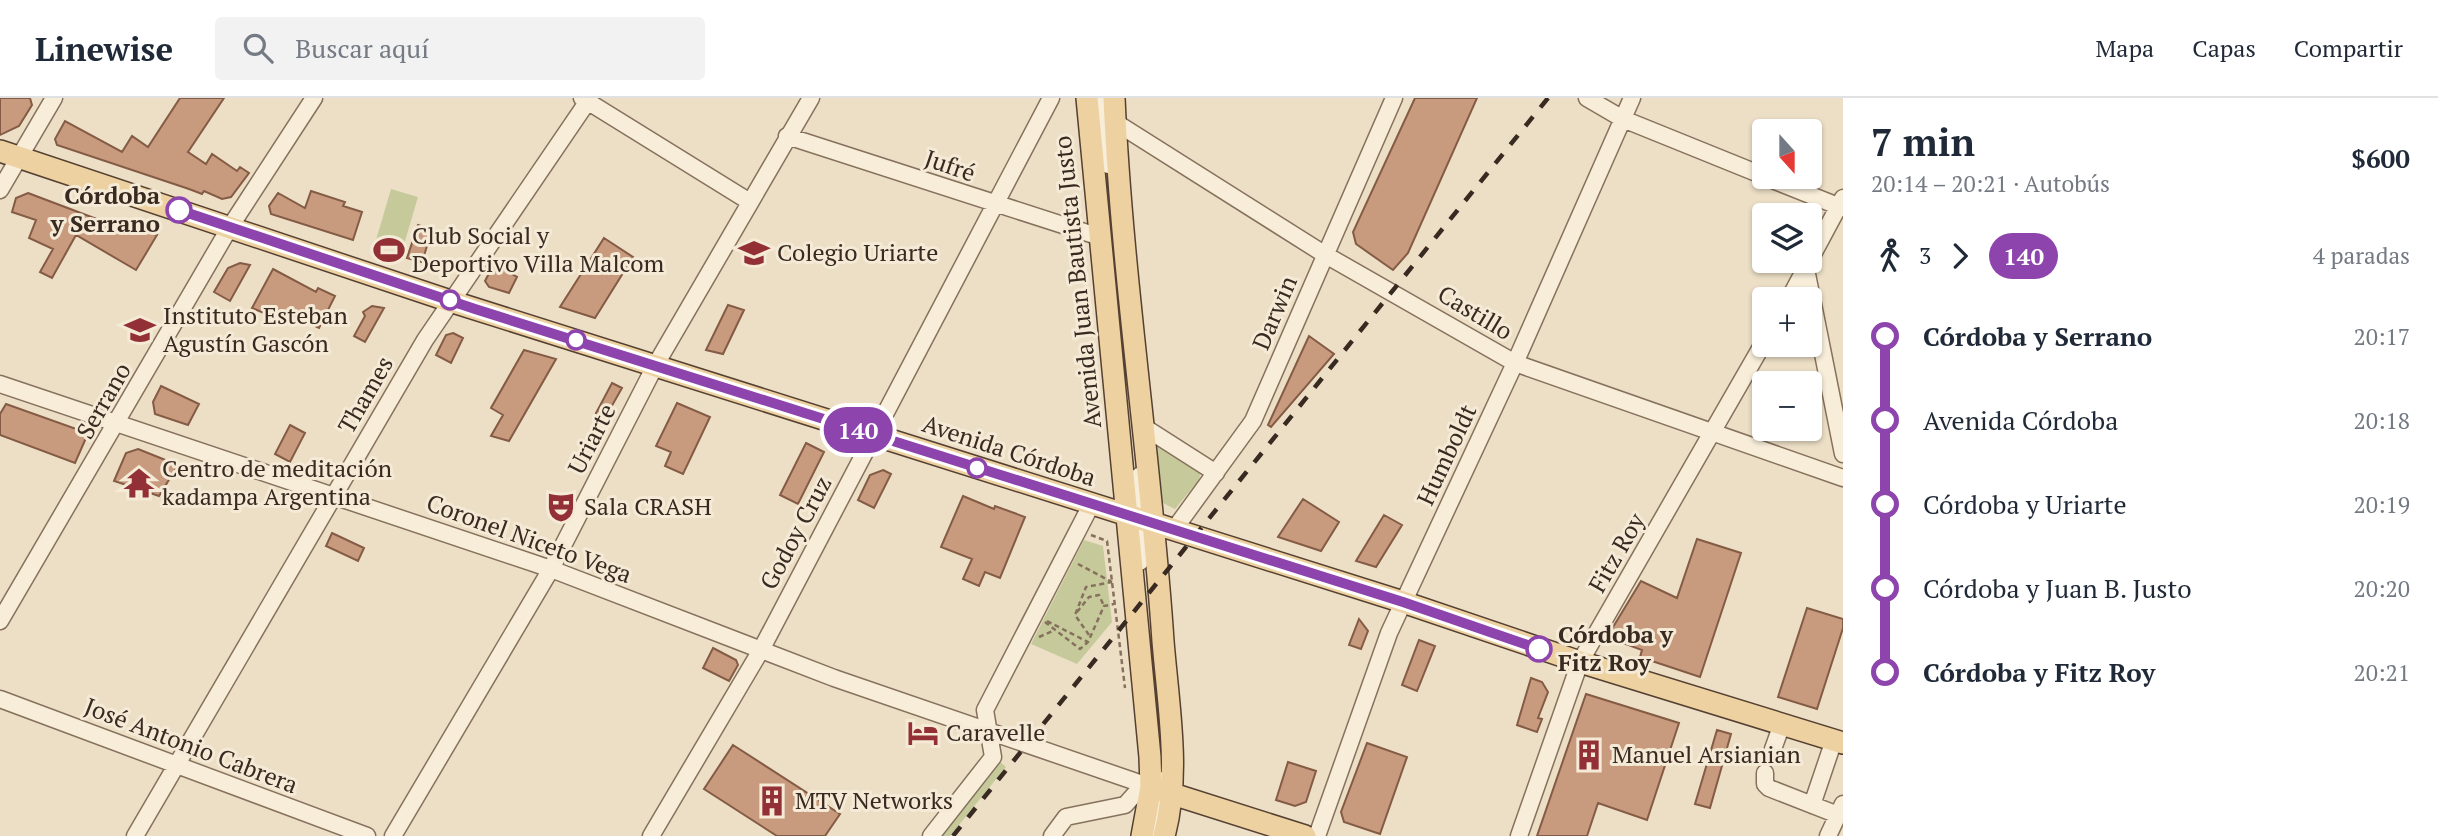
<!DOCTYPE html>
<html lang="es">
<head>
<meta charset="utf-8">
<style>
	body { margin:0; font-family:"PT Serif",serif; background:#f2f2f3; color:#1f2937; height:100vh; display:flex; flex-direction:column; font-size:26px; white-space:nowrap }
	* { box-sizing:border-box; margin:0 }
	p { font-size:23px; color:#747a83 }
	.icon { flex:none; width:38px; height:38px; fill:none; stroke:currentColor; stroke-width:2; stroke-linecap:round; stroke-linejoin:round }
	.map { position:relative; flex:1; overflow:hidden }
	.side { display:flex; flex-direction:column; background:#fff; width:595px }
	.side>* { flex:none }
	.badge { padding:0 14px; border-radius:23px; font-size:24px; line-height:46px }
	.needle { width:46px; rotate:159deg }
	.buttons { position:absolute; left:1752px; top:21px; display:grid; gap:14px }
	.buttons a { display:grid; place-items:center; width:70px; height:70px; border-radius:7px; background:#fff; box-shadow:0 2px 5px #0004; font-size:35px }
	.map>.badge { position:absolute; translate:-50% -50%; box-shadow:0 0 0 4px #fff }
	.legs { display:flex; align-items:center; gap:10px; height:77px; padding:0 28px; font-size:23px }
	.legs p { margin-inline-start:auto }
	.summary { display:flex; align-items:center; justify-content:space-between; height:119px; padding:0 28px }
	h1 { font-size:38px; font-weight:600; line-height:52px }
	ul { padding:0 28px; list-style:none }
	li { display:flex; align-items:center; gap:24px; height:84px; font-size:26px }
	li i { display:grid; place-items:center; width:10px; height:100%; margin:0 9px; background:currentColor }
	li i::after { content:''; width:18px; height:18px; margin:-9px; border:5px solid; border-radius:50%; background:#fff }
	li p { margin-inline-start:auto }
	li:first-child i { background:linear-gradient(#0000 50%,currentColor 0) }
	li:last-child i { background:linear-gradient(currentColor 50%,#0000 0) }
	header { display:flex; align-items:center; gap:42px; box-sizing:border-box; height:98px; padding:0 35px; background:#fff; border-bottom:2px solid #e0e1e3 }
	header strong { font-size:33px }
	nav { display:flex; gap:38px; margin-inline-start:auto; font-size:24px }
	.search { width:490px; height:63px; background:#f2f2f3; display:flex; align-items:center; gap:18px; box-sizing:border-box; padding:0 24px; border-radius:7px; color:#747a83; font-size:26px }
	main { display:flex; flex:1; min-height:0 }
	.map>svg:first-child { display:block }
	.green { fill:#c6ca9b }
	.building { fill:#c89a7e; stroke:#845b44; stroke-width:2 }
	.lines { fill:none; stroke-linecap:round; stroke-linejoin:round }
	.minor-casing { stroke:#86715d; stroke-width:19 }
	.major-casing { stroke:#554031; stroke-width:24 }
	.path { stroke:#86715d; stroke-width:2.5; stroke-dasharray:5 3.5; stroke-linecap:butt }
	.minor { stroke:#f7edd9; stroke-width:16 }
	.major { stroke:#edd1a1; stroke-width:21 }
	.rail { stroke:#382a20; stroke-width:4.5; stroke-dasharray:12 12; stroke-linecap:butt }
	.line-1-casing { stroke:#fff; stroke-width:16 }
	.line-1 { stroke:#8e44ad; stroke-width:10 }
	.stop-1-dot { fill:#fff; stroke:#8e44ad; stroke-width:3.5 }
	.labels { text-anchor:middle; stroke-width:6; stroke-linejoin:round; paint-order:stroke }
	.street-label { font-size:24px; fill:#382a20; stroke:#f4ead6 }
	.stop-label { font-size:24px; font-weight:bold; fill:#382a20; stroke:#f4ead6; text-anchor:end }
	.poi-label { font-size:24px; fill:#382a20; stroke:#f4ead6; text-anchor:start }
</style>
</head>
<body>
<header>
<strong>Linewise</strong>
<div class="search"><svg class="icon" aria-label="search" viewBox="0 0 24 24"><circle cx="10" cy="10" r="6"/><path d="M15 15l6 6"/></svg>Buscar aquí</div>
<nav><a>Mapa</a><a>Capas</a><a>Compartir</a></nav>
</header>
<main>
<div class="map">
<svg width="1843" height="738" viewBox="0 0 1843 738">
	<rect width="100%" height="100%" fill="#ecdfc6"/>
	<path class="green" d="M391,91L418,99L403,150L376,142Z
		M1161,344L1201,374L1199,382L1175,411L1163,405L1157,349Z
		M1084,442L1103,448L1112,524L1077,566L1031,546Z
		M999,663L1006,669L950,738H939Z"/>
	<path class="building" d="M0,0H30L32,7L19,28L0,37Z
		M180,0H224L188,54L206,66L212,56L237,73L240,69L249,75L231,99L222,101L204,93L202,96L189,91L57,47L55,41L65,23L122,54L132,38L148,49Z
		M1415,0H1477L1408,155L1393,172L1356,146L1353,134Z
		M311,93L345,104L343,108L362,114L353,142L271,116L269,108L278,95L305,110Z
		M28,95L102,123L157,137L136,172L76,137L52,180L40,174L53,151L29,140L36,122L12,114L16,100Z
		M418,127L432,132L422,164L407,160Z
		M604,140L633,159L595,220L560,209Z
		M240,165L250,167L230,203L214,194L228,170Z
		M494,166L517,179L509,195L489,189L485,183Z
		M273,171L316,194L318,190L335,198L319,230L285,214L281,222L252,210Z
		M728,207L744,212L723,256L706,252Z
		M372,208L384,210L365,244L354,238L365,218L363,214Z
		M453,235L463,240L451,265L436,257L446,237Z
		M1309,238L1334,256L1271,329L1268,327Z
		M524,252L556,261L509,343L491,338L503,317L491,310Z
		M612,285L622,290L605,320L596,315Z
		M161,288L199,306L188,327L155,316L153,304Z
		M677,305L710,319L683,376L665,368L671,354L656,348Z
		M6,306L82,333L86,340L75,365L0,337V316Z
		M290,327L305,335L290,364L275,356Z
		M806,345L824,354L798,406L780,397Z
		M138,351L178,367L159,398L114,383L126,355Z
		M883,372L891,376L874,410L858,402L870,377Z
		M963,398L994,411L995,408L1025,419L1000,480L985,474L979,488L963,481L972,461L941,449Z
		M1303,401L1339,424L1321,453L1278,439Z
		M1384,417L1402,427L1376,469L1356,463Z
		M332,435L364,450L358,463L326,448Z
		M1697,441L1741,455L1700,579L1640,559L1642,552L1607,539L1641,483L1677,500Z
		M1807,510L1843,521V530L1817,611L1778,599Z
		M1359,521L1368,533L1361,551L1349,547Z
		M1419,542L1435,548L1417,593L1402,587Z
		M713,550L736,562L738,567L729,583L703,570Z
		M1531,580L1542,584L1548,594L1538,620L1542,621L1537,634L1517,627Z
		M1586,596L1679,625L1647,722L1598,705L1587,738H1537Z
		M1717,632L1731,636L1710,710L1695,706Z
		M1367,645L1407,659L1380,736L1344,724L1341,714Z
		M733,647L840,716L825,738H777L704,691Z
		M1288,664L1316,673L1306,704L1295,708L1276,702Z"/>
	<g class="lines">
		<g class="minor-casing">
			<path id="minor" d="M582,0L750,104
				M1101,0L1108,67
				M1587,0L1623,21L1764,78
				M1115,24L1324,156L1515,265L1843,380
				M787,38L1100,139
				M1765,79L1843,110
				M0,92L54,0
				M1806,171L1843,356
				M1789,201L1843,100
				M0,286L551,471L834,580L1151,689
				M1144,329L1216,375
				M1139,378L1140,464
				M1173,433L1253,323L1394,0
				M0,523L230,129L314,0
				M0,601L367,738
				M1773,651L1782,626
				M1765,675V686L1769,690L1838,717
				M1812,707L1834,642
				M135,738L425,242L590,0
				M393,738L551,471L655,268L811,0
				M651,738L761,552L1051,0
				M931,738L993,659L985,612L1091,407
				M1052,738L1066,719L1125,707L1143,687
				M1153,738L1159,714L1160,682
				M1317,738L1389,535L1515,265L1632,0
				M1519,738L1580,564L1764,244
				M1828,738L1843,706"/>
		</g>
		<g class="major-casing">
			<path id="major" d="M1087,0L1150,659L1151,689L1142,738
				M1114,0C1122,181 1151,362 1163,543C1168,606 1181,676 1164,738
				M0,53L450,203L1403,504L1580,564L1843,645
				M1160,692L1305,738"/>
		</g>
		<path class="path" d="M1091,437L1107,443L1125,590
			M1078,466L1112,484
			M1077,514L1089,499L1099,497L1104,508
			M1047,523L1088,544
			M1045,524L1080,551L1088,544L1104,508L1114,506
			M1089,537L1075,517L1086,489L1112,484
			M1039,539L1055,532"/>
		<use href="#minor" class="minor"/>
		<use href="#major" class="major"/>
		<path class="rail" d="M953,738L1548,0"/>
	</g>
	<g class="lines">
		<g class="line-1-casing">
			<path id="line-1" d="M179,112L475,211L1403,504L1539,551"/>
		</g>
		<use href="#line-1" class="line-1"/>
	</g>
	<defs>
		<g id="stadium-bare" transform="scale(2.415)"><path d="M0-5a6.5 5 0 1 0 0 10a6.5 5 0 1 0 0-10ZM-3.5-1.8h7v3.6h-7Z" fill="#923035" stroke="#f4ead6" stroke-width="2.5" paint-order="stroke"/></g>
		<g id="school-bare" transform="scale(2.415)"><path d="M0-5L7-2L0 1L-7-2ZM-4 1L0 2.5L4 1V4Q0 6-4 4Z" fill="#923035" stroke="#f4ead6" stroke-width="2.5" paint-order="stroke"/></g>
		<g id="temple-bare" transform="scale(2.415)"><path d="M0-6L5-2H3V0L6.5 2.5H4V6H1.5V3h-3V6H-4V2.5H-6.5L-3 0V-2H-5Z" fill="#923035" stroke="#f4ead6" stroke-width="2.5" paint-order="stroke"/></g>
		<g id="theatre-bare" transform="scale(2.415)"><path d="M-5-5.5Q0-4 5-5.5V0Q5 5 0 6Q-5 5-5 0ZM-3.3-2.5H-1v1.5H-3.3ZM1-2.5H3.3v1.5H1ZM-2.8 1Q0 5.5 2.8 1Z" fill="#923035" stroke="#f4ead6" stroke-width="2.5" paint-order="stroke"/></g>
		<g id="hotel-bare" transform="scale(2.415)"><path d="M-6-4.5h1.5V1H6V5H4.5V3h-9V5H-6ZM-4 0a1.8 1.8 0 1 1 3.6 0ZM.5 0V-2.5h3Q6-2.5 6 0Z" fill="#923035" stroke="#f4ead6" stroke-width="2.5" paint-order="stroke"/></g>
		<g id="building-bare" transform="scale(2.415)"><path d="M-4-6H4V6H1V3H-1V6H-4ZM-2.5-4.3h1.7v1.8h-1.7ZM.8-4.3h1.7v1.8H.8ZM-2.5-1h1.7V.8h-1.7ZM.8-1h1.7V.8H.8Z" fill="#923035" stroke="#f4ead6" stroke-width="2.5" paint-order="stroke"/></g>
	</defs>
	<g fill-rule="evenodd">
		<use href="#stadium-bare" x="389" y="152"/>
		<use href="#school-bare" x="754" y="155"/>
		<use href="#school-bare" x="140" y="232"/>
		<use href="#temple-bare" x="139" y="385"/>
		<use href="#theatre-bare" x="561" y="409"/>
		<use href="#hotel-bare" x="923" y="635"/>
		<use href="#building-bare" x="1589" y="657"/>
		<use href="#building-bare" x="772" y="703"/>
	</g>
	<g class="stop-1-dot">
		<circle cx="179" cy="112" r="12"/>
		<circle cx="450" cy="202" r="9"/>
		<circle cx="576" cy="242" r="9"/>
		<circle cx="977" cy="370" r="9"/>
		<circle cx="1539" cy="551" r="12"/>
	</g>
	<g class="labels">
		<g class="street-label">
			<text transform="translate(950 68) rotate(19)" y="8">Jufré</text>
			<text transform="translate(1078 184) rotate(-96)" y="8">Avenida Juan Bautista Justo</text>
			<text transform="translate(1275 215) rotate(-67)" y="8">Darwin</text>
			<text transform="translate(1475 215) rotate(31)" y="8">Castillo</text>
			<text transform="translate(366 297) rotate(-60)" y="8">Thames</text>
			<text transform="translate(104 303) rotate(-60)" y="8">Serrano</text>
			<text transform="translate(592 341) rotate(-63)" y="8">Uriarte</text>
			<text transform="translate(1009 353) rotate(18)" y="8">Avenida Córdoba</text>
			<text transform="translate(1447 357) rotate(-65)" y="8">Humboldt</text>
			<text transform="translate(796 435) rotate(-62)" y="8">Godoy Cruz</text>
			<text transform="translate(529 441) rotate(20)" y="8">Coronel Niceto Vega</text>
			<text transform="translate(1617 455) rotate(-60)" y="8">Fitz Roy</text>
			<text transform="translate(191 648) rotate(21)" y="8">José Antonio Cabrera</text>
		</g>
		<g class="stop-label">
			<text x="160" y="106">Córdoba<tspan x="160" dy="28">y Serrano</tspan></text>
			<text x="1558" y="545" text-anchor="start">Córdoba y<tspan x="1558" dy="28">Fitz Roy</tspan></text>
		</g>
		<g class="poi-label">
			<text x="412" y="146">Club Social y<tspan x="412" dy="28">Deportivo Villa Malcom</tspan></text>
			<text x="777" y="163">Colegio Uriarte</text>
			<text x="163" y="226">Instituto Esteban<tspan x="163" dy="28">Agustín Gascón</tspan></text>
			<text x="162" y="379">Centro de meditación<tspan x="162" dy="28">kadampa Argentina</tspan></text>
			<text x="584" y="417">Sala CRASH</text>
			<text x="946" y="643">Caravelle</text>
			<text x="1612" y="665">Manuel Arsianian</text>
			<text x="795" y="711">MTV Networks</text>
		</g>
	</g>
</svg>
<div class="buttons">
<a><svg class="needle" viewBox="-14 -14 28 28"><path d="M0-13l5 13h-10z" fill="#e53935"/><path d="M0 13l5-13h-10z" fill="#747a83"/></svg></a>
<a><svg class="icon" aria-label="layers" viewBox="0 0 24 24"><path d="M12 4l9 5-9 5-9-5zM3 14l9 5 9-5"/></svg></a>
<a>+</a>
<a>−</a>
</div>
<b class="badge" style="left:858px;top:332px;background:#8e44ad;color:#fff">140</b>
</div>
<section class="side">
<div class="summary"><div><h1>7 min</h1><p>20:14 – 20:21 · Autobús</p></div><b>$600</b></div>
<div class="legs"><svg class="icon" aria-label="walk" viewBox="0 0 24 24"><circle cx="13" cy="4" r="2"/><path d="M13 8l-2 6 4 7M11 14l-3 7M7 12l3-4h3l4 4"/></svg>3<svg class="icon" aria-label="forward" viewBox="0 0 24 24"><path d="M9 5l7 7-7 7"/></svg><b class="badge" style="background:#8e44ad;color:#fff">140</b><p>4 paradas</p></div>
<ul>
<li><i style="color:#8e44ad"></i><b>Córdoba y Serrano</b><p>20:17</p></li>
<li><i style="color:#8e44ad"></i><span>Avenida Córdoba</span><p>20:18</p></li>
<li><i style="color:#8e44ad"></i><span>Córdoba y Uriarte</span><p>20:19</p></li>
<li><i style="color:#8e44ad"></i><span>Córdoba y Juan B. Justo</span><p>20:20</p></li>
<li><i style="color:#8e44ad"></i><b>Córdoba y Fitz Roy</b><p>20:21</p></li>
</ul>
</section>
</main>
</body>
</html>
